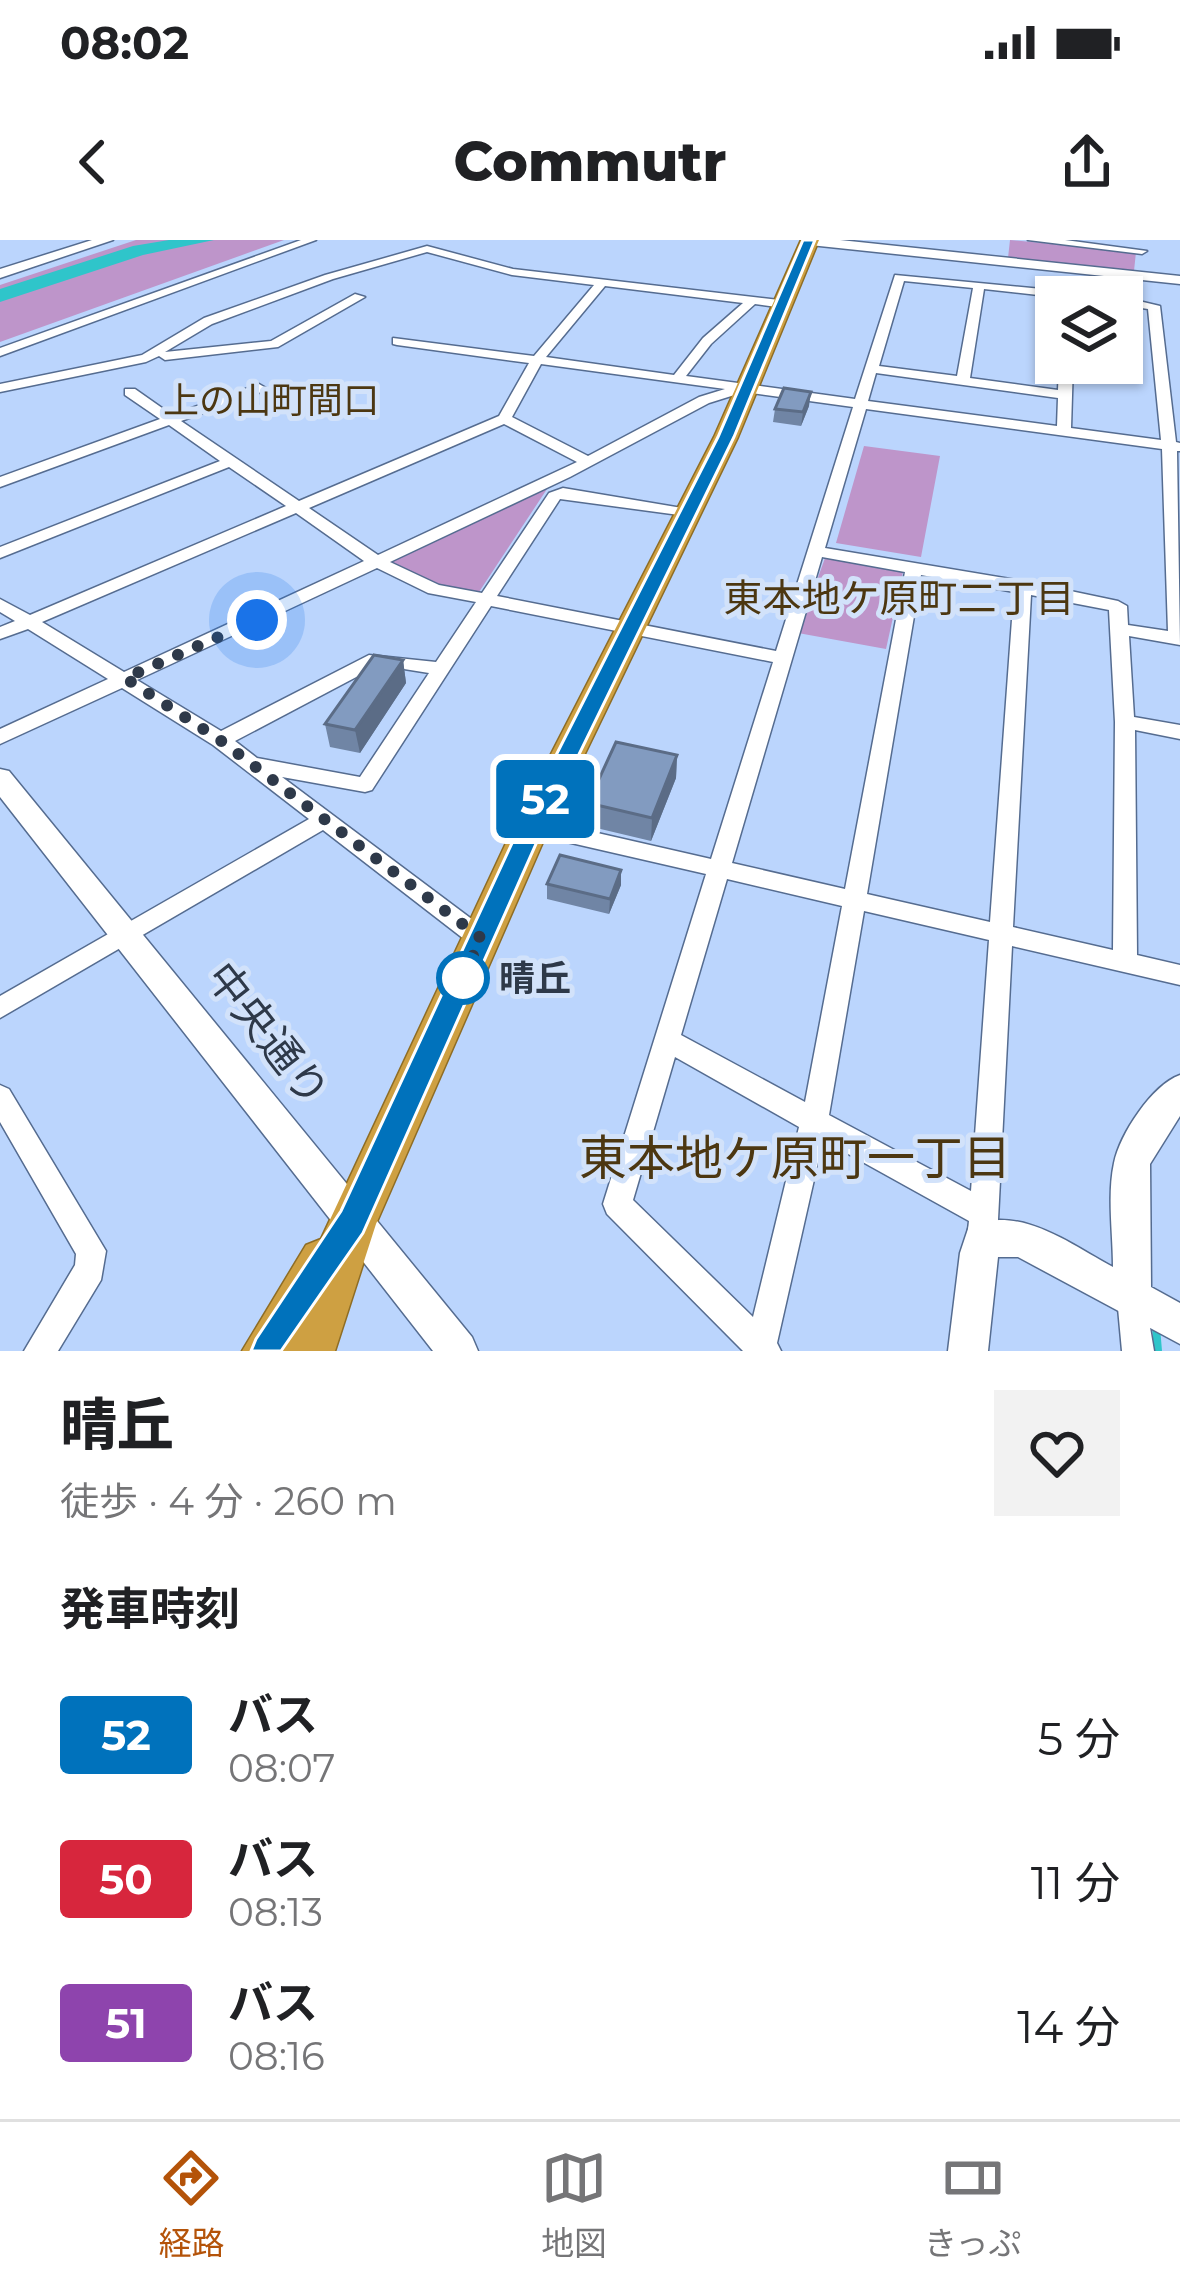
<!DOCTYPE html>
<html lang="ja">
<head>
<meta charset="utf-8">
<style>
	body { margin:0; font-family:Montserrat,"Noto Sans JP",sans-serif; background:#f2f2f2; color:#202124; height:100vh; display:flex; flex-direction:column; font-size:45px; white-space:nowrap }
	* { box-sizing:border-box; margin:0 }
	p { font-size:39px; color:#757577 }
	.icon { flex:none; width:66px; height:66px; fill:none; stroke:currentColor; stroke-width:2; stroke-linecap:round; stroke-linejoin:round }
	.map { position:relative; height:1111px; overflow:hidden }
	.panel { display:flex; flex-direction:column; background:#fff; flex:1 }
	.panel>* { flex:none }
	.badge { padding:0 24px; border-radius:9px; font-size:42px; line-height:78px }
	.fabs { position:absolute; left:1035px; top:36px; display:grid; gap:24px }
	.fabs a { display:grid; place-items:center; width:108px; height:108px; border-radius:0px; background:#fff; box-shadow:0 3px 9px #0004; font-size:60px }
	.you { position:absolute; width:60px; height:60px; margin:-30px; border:9px solid #fff; border-radius:50%; background:#1a73e8; box-shadow:0 0 0 18px #1a73e833 }
	.map>.badge { position:absolute; translate:-50% -50%; box-shadow:0 0 0 6px #fff }
	h2 { padding:0 60px; font-size:45px; line-height:108px }
	.round { display:grid; place-items:center; flex:none; width:126px; height:126px; border-radius:0px; background:#f2f2f2 }
	.overview { display:flex; align-items:center; justify-content:space-between; height:204px; padding:0 60px }
	h1 { font-size:57px; font-weight:800; line-height:90px }
	ul { padding:0; list-style:none }
	li { display:flex; align-items:center; gap:36px; height:144px; padding:0 60px }
	li div { flex:1 }
	li b { display:block; font-size:45px }
	li em { font-style:normal }
	li .badge { min-width:132px; font-weight:700; text-align:center }
	.status { display:flex; justify-content:space-between; align-items:center; height:84px; padding:0 60px; background:#fff; direction:ltr }
	.status svg { height:33px; fill:currentColor }
	header { display:flex; justify-content:space-between; align-items:center; height:156px; padding:0 60px; background:#fff; font-size:54px; font-weight:800 }
	.menu { display:flex; justify-content:space-around; align-items:center; height:168px; border-top:3px solid #e0e0e0; background:#fff; font-size:33px; color:#757577 }
	.menu a { display:grid; justify-items:center; gap:6px }
	.menu .active { color:#b45309 }
	.map>svg:first-child { display:block }
	.green { fill:#be95ca }
	.lines { fill:none; stroke-linecap:round; stroke-linejoin:round }
	.stream { stroke:#2fc5ca; stroke-width:8 }
	.river { fill:#2fc5ca; fill-rule:evenodd }
	.minor-casing { stroke:#556c90; stroke-width:3 }
	.tertiary-casing { stroke:#556c90; stroke-width:3 }
	.trunk-casing { stroke:#8e6d25; stroke-width:3 }
	.minor { fill:#fff; fill-rule:evenodd }
	.tertiary { fill:#fff; fill-rule:evenodd }
	.trunk { fill:#cea042; fill-rule:evenodd }
	.wall { fill:#7085a5 }
	.shaded-wall { fill:#5b6c86 }
	.building { fill:#829bc0; stroke:#5b6c86; stroke-width:3 }
	.line { fill:#0072bc; stroke:#fff; stroke-width:3 }
	.walk { stroke:#2e3949; stroke-width:12; stroke-dasharray:0 21.6 }
	.stop-dot { fill:#fff; stroke:#0072bc; stroke-width:6 }
	.labels { text-anchor:middle; stroke-width:10; stroke-linejoin:round; paint-order:stroke }
	.far-quarter-label { font-size:36px; fill:#4c3711; stroke:#d2e2fa }
	.stop-label { font-size:36px; font-weight:bold; fill:#2e3949; stroke:#d2e2fa; text-anchor:start }
	.neighbourhood-label { font-size:39px; fill:#4c3711; stroke:#d2e2fa }
	.near-street-label { font-size:42px; fill:#2e3949; stroke:#d2e2fa }
	.near-neighbourhood-label { font-size:48px; fill:#4c3711; stroke:#d2e2fa }
</style>
</head>
<body>
<div class="status"><b>08:02</b><svg viewBox="0 0 49 12"><path d="M0 12V9h3v3zM5 12V6h3v6zM10 12V3h3v9zM15 12V0h3v12zM26 1h20v11H26zM47 4h2v5h-2z"/></svg></div>
<header><svg class="icon" aria-label="back" viewBox="0 0 24 24"><path d="M15 5l-7 7 7 7"/></svg>Commutr<svg class="icon" aria-label="share" viewBox="0 0 24 24"><path d="M12 15V3M7 8l5-5 5 5M5 13v7h14v-7"/></svg></header>
<div class="map">
<svg width="1180" height="1111" viewBox="0 0 1180 1111">
	<rect width="100%" height="100%" fill="#bbd5fd"/>
	<path class="green" d="M136,0H284L0,102V45Z
		M1010,0L1136,12L1134,31L1008,18Z
		M864,206L940,216L921,317L836,303Z
		M549,246L479,352L438,345L384,322Z
		M825,318L903,332L886,409L798,393Z"/>
	<g class="lines">
		<path class="stream" d="M1156,1087L1158,1111"/>
		<path class="river" d="M169,0H214L143,15L0,62V49L133,6Z"/>
		<g class="minor-casing">
			<path id="minor" d="M301,0H316L0,116V108Z
				M1028,0H1065L1147,11L1142,14Z
				M427,6L513,29L788,61L790,64L784,68L755,64L711,104L686,136L855,159L895,35L1094,54L1096,57H1056L984,49L970,138L1058,150L1059,123H1073L1071,188L1161,200L1148,69L1122,65V57L1160,66L1176,202L1180,203V211H1177L1180,405L1129,396L1134,477L1180,485V499L1135,490L1137,715L1180,725V745L1012,706L997,999L992,1009L982,1013L972,1009L967,999L969,981L823,900L777,1103L781,1111H743L607,974L603,964L706,634L532,594L521,586L532,578L711,619L773,422L491,366L372,550L365,552L282,537L489,692L493,699L489,706L481,708L473,706L323,590L0,778V756L309,579L213,505L122,448L0,504V489L108,439L28,389L0,399V387L15,381L0,372V359L30,375L286,266L229,227L0,318V307L220,221L169,185L0,247V237L160,179L125,155V149H135L172,175L259,144L266,148L264,151L181,181L299,261L499,176L529,123L397,105L393,104V98L534,116L594,45L512,35L427,12L333,39L212,84L165,112L271,101L355,54L365,57L278,107L165,120L159,116L146,122L0,152V144L142,115L204,78L325,35ZM904,41L973,48L957,136L879,126ZM605,46L743,63L703,98L674,135L546,117ZM541,124L725,149L699,157L588,216L512,177ZM876,133L1058,158L1057,186L868,161ZM744,152L853,167L776,411L497,356L560,259L694,277L696,274L688,269L563,248L549,253L482,353L439,345L390,322L570,237L709,163ZM866,169L1162,209L1168,391L1128,385L1127,366L1118,361L1023,341L825,308ZM504,184L577,222L378,315L309,268ZM296,273L364,321L124,432L42,382ZM822,317L905,332L845,649L732,623ZM377,328L428,353L476,362L436,422L369,415L221,491L137,440ZM921,335L1014,352L990,682L867,654ZM1031,355L1109,370L1115,482L1113,710L1013,687ZM379,425L429,433L360,537L257,518L235,501ZM727,639L842,666L805,862L681,795ZM864,671L989,700L971,951L829,875ZM675,817L799,887L753,1077L633,960Z
				M0,845L9,849L106,1011L101,1040L58,1111H24L75,1025L76,1014L0,882Z
				M1132,1042L1143,1046L1154,1111H1122L1117,1057L1121,1046Z"/>
		</g>
		<g class="tertiary-casing">
			<path id="tertiary" d="M92,0H113L0,38V29Z
				M804,0H840L1180,36V44L810,5Z
				M0,529L9,531L472,1097L478,1111H433L0,557Z
				M1180,835V876L1150,924L1151,1047L1180,1063V1104L1018,1017H998L988,1111H948L960,1013L969,986C1021,965 1068,1003 1113,1027C1113,994 1107,955 1114,923C1120,894 1152,845 1180,835Z"/>
		</g>
		<g class="trunk-casing">
			<path id="trunk" d="M801,0H819L738,197L550,586L376,984L335,1111H242L306,1005L321,999L514,586L714,197Z"/>
		</g>
		<use href="#minor" class="minor"/>
		<use href="#tertiary" class="tertiary"/>
		<use href="#trunk" class="trunk"/>
	</g>
	<path class="wall" d="M809,166L801,186L773,182L775,169Z
		M403,420L406,443L360,513L330,507L325,484Z
		M677,515L676,538L651,601L588,586V563Z
		M547,644L621,645L609,674L547,659Z"/>
	<path class="shaded-wall" d="M811,152L809,166L801,186L803,172Z
		M403,420L406,443L360,513L355,490Z
		M677,515L676,538L651,601L652,578Z
		M621,630V645L609,674L610,659Z"/>
	<path class="building" d="M784,148L811,152L803,172L775,169Z
		M374,415L403,420L355,490L325,484Z
		M616,502L677,515L652,578L588,563Z
		M560,615L621,630L610,659L547,644Z"/>
	<path class="line" d="M803,0H815L734,197L544,586L363,993L281,1111H251L256,1099L341,971L520,586L718,197Z"/>
	<g class="lines">
		<path class="walk" d="M257,380L125,438L220,500L481,698L463,738"/>
	</g>
	<circle class="stop-dot" cx="463" cy="738" r="24"/>
	<g class="labels">
		<g class="far-quarter-label">
			<text x="271" y="173">上の山町間口</text>
		</g>
		<g class="stop-label">
			<text x="499" y="751">晴丘</text>
		</g>
		<g class="neighbourhood-label">
			<text x="899" y="372">東本地ケ原町二丁目</text>
		</g>
		<g class="near-street-label">
			<text transform="translate(268 794) rotate(52)" y="15">中央通り</text>
		</g>
		<g class="near-neighbourhood-label">
			<text x="795" y="935">東本地ケ原町一丁目</text>
		</g>
	</g>
</svg>
<div class="fabs">
<a><svg class="icon" aria-label="layers" viewBox="0 0 24 24"><path d="M12 4l9 5-9 5-9-5zM3 14l9 5 9-5"/></svg></a>
</div>
<div class="you" style="left:257px;top:380px"></div>
<b class="badge" style="left:545px;top:559px;background:#0072bc;color:#fff">52</b>
</div>
<section class="panel">
<div class="overview"><div><h1>晴丘</h1><p>徒歩 · 4 分 · 260 m</p></div><a class="round"><svg class="icon" aria-label="heart" viewBox="0 0 24 24"><path d="M12 20l-8-8c-3-5 5-10 8-4 3-6 11-1 8 4z"/></svg></a></div>
<h2>発車時刻</h2>
<ul>
<li><span class="badge" style="background:#0072bc;color:#fff">52</span><div><b>バス</b><p>08:07</p></div><em>5 分</em></li>
<li><span class="badge" style="background:#d7263d;color:#fff">50</span><div><b>バス</b><p>08:13</p></div><em>11 分</em></li>
<li><span class="badge" style="background:#8e44ad;color:#fff">51</span><div><b>バス</b><p>08:16</p></div><em>14 分</em></li>
</ul>
</section>
<nav class="menu">
<a class="active"><svg class="icon" aria-label="directions" viewBox="0 0 24 24"><path d="M12 3l9 9-9 9-9-9zM9 14v-3h6M13 9l2 2-2 2"/></svg>経路</a>
<a><svg class="icon" aria-label="map" viewBox="0 0 24 24"><path d="M3 6l6-2 6 2 6-2v14l-6 2-6-2-6 2zM9 4v14M15 6v14"/></svg>地図</a>
<a><svg class="icon" aria-label="tickets" viewBox="0 0 24 24"><path d="M3 7h18v10H3zM15 7v10"/></svg>きっぷ</a>
</nav>
</body>
</html>
